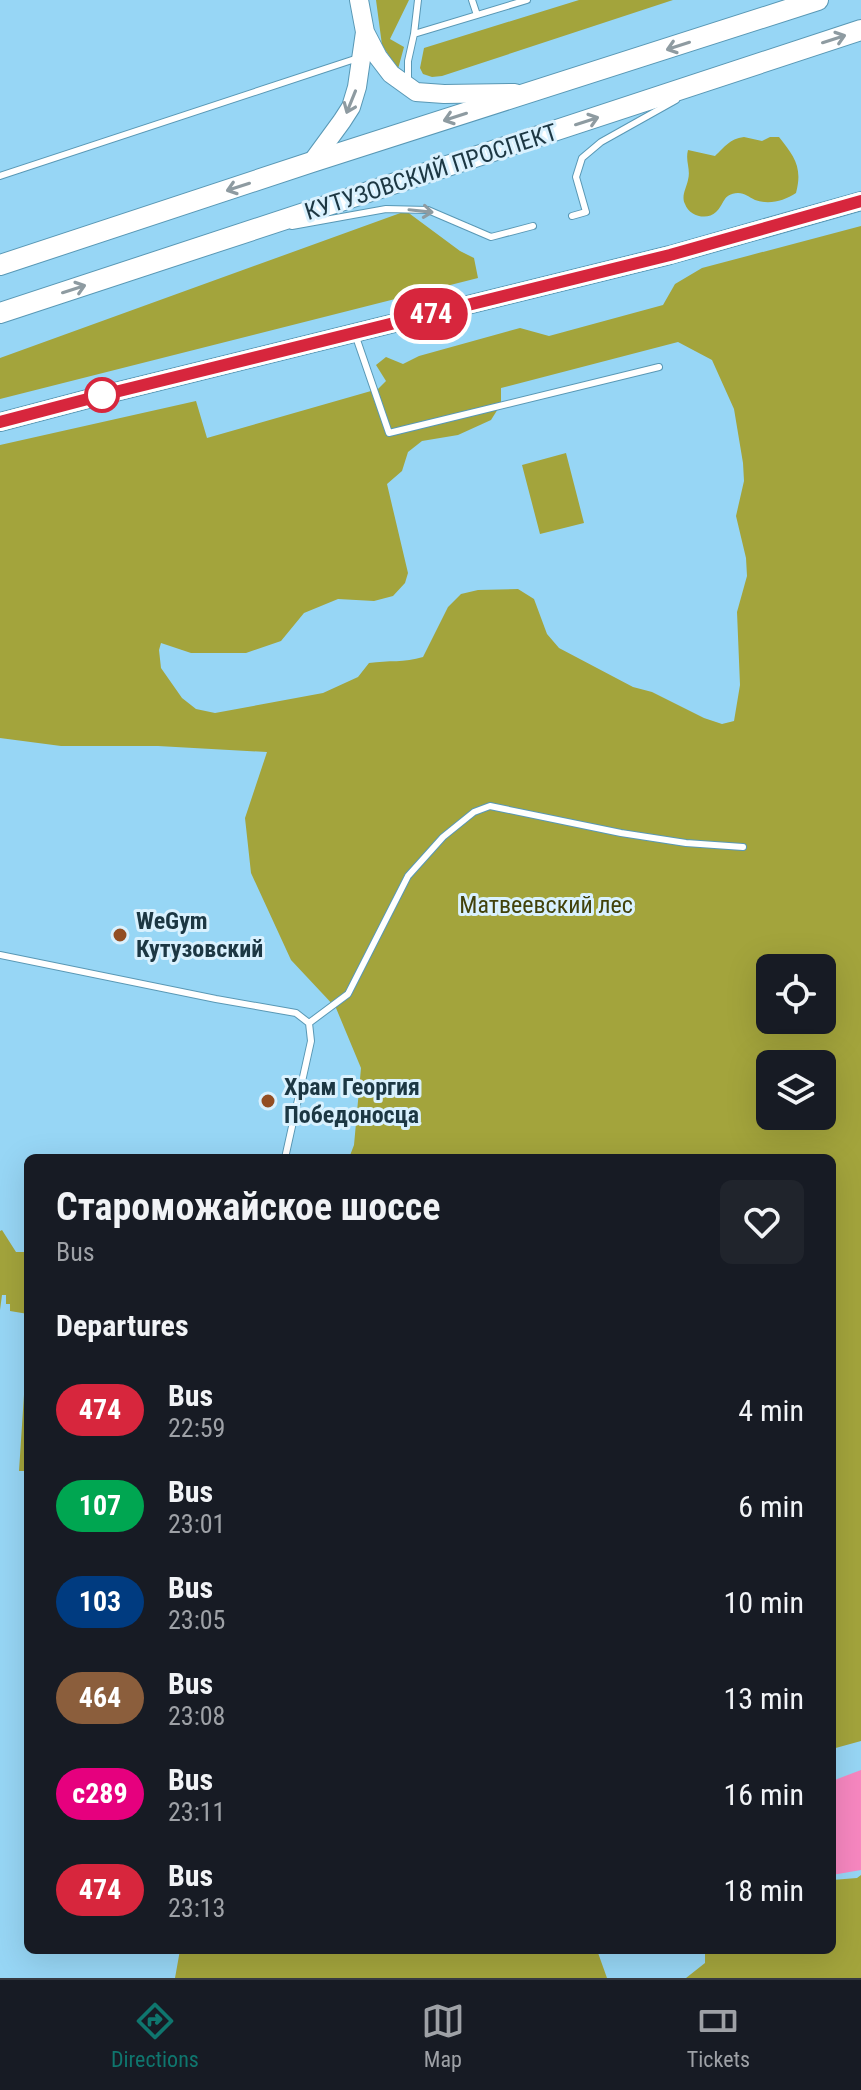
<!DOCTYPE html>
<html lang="en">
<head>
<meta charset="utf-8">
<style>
	body { margin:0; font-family:"Roboto Condensed",sans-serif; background:#20242c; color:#f1f3f6; height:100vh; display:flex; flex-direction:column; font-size:30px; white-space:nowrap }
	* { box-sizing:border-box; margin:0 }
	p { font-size:26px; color:#9ea1a6 }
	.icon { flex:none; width:44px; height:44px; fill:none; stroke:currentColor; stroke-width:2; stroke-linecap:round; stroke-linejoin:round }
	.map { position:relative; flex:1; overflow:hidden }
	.details { position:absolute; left:24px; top:1154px; width:812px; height:800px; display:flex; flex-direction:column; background:#171b24; border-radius:12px; box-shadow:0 8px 32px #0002 }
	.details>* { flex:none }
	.badge { padding:0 16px; border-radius:26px; font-size:28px; line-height:52px }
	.buttons { position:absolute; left:756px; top:954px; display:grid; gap:16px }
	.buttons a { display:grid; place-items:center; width:80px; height:80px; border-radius:12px; background:#171b24; box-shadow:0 8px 32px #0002; font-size:40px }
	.map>.badge { position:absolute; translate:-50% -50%; box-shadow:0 0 0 4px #fff }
	h2 { padding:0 32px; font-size:30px; line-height:72px }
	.round { display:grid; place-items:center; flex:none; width:84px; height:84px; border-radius:12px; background:#20242c }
	.overview { display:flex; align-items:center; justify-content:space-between; height:136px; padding:0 32px }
	h1 { font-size:38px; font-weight:700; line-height:60px }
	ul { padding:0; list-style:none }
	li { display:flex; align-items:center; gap:24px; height:96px; padding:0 32px }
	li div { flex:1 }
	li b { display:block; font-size:30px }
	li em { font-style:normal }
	li .badge { min-width:88px; font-weight:700; text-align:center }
	.menu { display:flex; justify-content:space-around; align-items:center; height:112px; border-top:2px solid #363941; background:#171b24; font-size:22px; color:#9ea1a6 }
	.menu a { display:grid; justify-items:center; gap:4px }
	.menu .on { color:#0f766e }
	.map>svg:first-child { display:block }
	.green { fill:#a3a43c; fill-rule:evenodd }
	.water { fill:#f787c0 }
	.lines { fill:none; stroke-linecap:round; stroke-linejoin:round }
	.lane-casing { stroke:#5998b5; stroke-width:8 }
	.secondary-casing { stroke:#5998b5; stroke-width:20 }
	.primary-casing { stroke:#5998b5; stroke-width:22 }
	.lane { stroke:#fff; stroke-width:6 }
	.secondary { stroke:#fff; stroke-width:18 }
	.primary { stroke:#fff; stroke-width:20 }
	.oneway { stroke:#8e9ba1 }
	.line-casing { stroke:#fff; stroke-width:18 }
	.line { stroke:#d7263d; stroke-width:12 }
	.stop-dot { fill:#fff; stroke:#d7263d; stroke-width:4 }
	.poi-dot { fill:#934e23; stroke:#d9f1fe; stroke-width:3 }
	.labels { text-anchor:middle; stroke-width:6; stroke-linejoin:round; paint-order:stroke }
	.street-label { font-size:24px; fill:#1c3743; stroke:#d9f1fe }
	.park-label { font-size:24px; fill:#41410a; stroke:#d9f1fe }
	.poi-label { font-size:24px; font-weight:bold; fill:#1c3743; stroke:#d9f1fe; text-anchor:start }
</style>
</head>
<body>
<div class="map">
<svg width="861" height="1978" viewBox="0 0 861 1978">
	<rect width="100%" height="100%" fill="#97d6f5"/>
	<path class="green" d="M376,0H409L390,39L404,47L398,69L382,45Z
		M579,0H673L442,76L432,77L423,74L420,68L424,48Z
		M744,137L762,141L770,137H779C794,156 803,167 796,193C784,201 769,205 755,200C749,197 745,193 738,193C722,194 725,204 716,212C707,221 689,216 685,204C681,196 686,189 688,180C691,169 685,161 688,150L715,156C725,147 729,139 744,137Z
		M406,211L460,251L474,258L478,278L0,399V358Z
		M861,226V1741L832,1749V1158H349L354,1145L361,1068L336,1008L291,960L251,873L245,818L267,752L158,746H61L0,738V445L196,401L207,438L378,389L386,381L376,365L386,357L403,364L419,356L520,328L549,336L663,305L675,284L702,268ZM678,342L712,360L734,409L743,463L744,481L736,516L746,558L747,576L737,612L740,685L734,721L722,724L704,718L652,692L633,687L559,648L547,634L534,599L518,589L478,590L461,594L448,607L423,657C404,663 389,660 369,663L358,677L323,693L215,713L196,709L182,698L161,668L159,650L161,643L191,653H246L281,641L304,613L338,599L374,601L393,596L405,583L408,573L387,484L402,471L408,452L422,441L458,435L491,420L501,404V388ZM770,968H822V1020H770ZM770,1064H822V1116H770Z
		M566,453L584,523L540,534L522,465Z
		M2,1230L16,1252H28V1314L10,1311V1304H6V1295H2L0,1310V1231Z
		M26,1364H28V1471H19Z
		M861,1875V1978H686L705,1963V1950H832V1880L857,1878Z
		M180,1950H597L607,1978H175Z"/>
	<path class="water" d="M861,1770V1870L832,1875V1781Z"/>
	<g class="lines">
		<g class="lane-casing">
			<path id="lane" d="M472,0L477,15
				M414,34L527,0
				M408,80V61L414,34L418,0
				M0,176L358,58
				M572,216L586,212L576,177L582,158L601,142L676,100
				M292,226L386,209L428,210L491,237L533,226
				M356,337L389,433L659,367
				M0,955L216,999L296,1013L309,1023L311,1041L285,1158
				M309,1023L348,994L408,876L443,837L474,812L490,806L621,833L686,843L743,847"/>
		</g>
		<g class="secondary-casing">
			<path id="secondary" d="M365,32L378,57L391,74L416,92L444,94L515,93
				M312,162L342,121L351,107L357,87L365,32L359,0
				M0,422L103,395L670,255L861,201"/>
		</g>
		<g class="primary-casing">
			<path id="primary" d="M0,265L312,162L818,0
				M0,313L861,30"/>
		</g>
		<use href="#lane" class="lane"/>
		<use href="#secondary" class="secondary"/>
		<use href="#primary" class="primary"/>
	</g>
	<defs><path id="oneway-shaft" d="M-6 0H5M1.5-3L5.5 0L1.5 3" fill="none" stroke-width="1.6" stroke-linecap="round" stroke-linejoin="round" transform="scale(2)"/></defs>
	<g class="oneway">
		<use href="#oneway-shaft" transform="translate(834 39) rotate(-18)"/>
		<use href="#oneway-shaft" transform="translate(678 46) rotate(162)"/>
		<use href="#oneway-shaft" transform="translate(351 102) rotate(112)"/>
		<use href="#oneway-shaft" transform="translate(455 117) rotate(162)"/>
		<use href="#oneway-shaft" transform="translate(587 121) rotate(-18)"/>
		<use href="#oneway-shaft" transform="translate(238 187) rotate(162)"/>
		<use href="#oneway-shaft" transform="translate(421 211) rotate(6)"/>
		<use href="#oneway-shaft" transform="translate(74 289) rotate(-18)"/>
	</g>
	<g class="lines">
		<g class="line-casing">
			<path id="line" d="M0,422L103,395L670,255L861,201"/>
		</g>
		<use href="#line" class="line"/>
	</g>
	<circle class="stop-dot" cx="102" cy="395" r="16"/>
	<g class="poi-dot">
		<circle cx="120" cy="935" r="8"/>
		<circle cx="268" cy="1101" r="8"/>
	</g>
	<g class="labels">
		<g class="street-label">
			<text transform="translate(431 172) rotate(-18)" y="8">КУТУЗОВСКИЙ ПРОСПЕКТ</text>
		</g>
		<g class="park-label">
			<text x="546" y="913">Матвеевский лес</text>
		</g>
		<g class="poi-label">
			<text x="136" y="929">WeGym<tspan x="136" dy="28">Кутузовский</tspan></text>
			<text x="284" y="1095">Храм Георгия<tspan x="284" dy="28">Победоносца</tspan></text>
		</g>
	</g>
</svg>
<div class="buttons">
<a><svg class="icon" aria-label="locate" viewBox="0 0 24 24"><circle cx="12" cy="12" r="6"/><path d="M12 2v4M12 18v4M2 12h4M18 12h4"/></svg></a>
<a><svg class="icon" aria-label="layers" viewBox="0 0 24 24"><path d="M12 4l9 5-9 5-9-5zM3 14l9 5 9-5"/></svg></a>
</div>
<b class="badge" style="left:431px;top:314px;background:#d7263d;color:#fff">474</b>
<section class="details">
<div class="overview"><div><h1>Староможайское шоссе</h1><p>Bus</p></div><a class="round"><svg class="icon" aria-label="heart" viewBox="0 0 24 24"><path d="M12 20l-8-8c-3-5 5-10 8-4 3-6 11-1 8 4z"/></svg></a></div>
<h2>Departures</h2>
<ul>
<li><span class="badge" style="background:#d7263d;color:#fff">474</span><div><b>Bus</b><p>22:59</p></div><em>4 min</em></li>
<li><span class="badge" style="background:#00a651;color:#fff">107</span><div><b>Bus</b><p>23:01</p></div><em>6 min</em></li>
<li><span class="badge" style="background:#003b80;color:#fff">103</span><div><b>Bus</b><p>23:05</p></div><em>10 min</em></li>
<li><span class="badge" style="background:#8b5e3c;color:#fff">464</span><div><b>Bus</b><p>23:08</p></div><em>13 min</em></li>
<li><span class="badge" style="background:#e6007e;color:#fff">с289</span><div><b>Bus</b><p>23:11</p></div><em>16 min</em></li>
<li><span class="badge" style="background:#d7263d;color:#fff">474</span><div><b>Bus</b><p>23:13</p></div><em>18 min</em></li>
</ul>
</section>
</div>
<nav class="menu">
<a class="on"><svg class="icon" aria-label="directions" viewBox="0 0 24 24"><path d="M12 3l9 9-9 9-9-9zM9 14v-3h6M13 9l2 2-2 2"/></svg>Directions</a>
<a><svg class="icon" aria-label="map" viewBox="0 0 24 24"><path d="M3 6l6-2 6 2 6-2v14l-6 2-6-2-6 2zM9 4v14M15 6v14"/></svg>Map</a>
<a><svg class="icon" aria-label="tickets" viewBox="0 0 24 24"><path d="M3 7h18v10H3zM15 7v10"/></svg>Tickets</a>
</nav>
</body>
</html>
